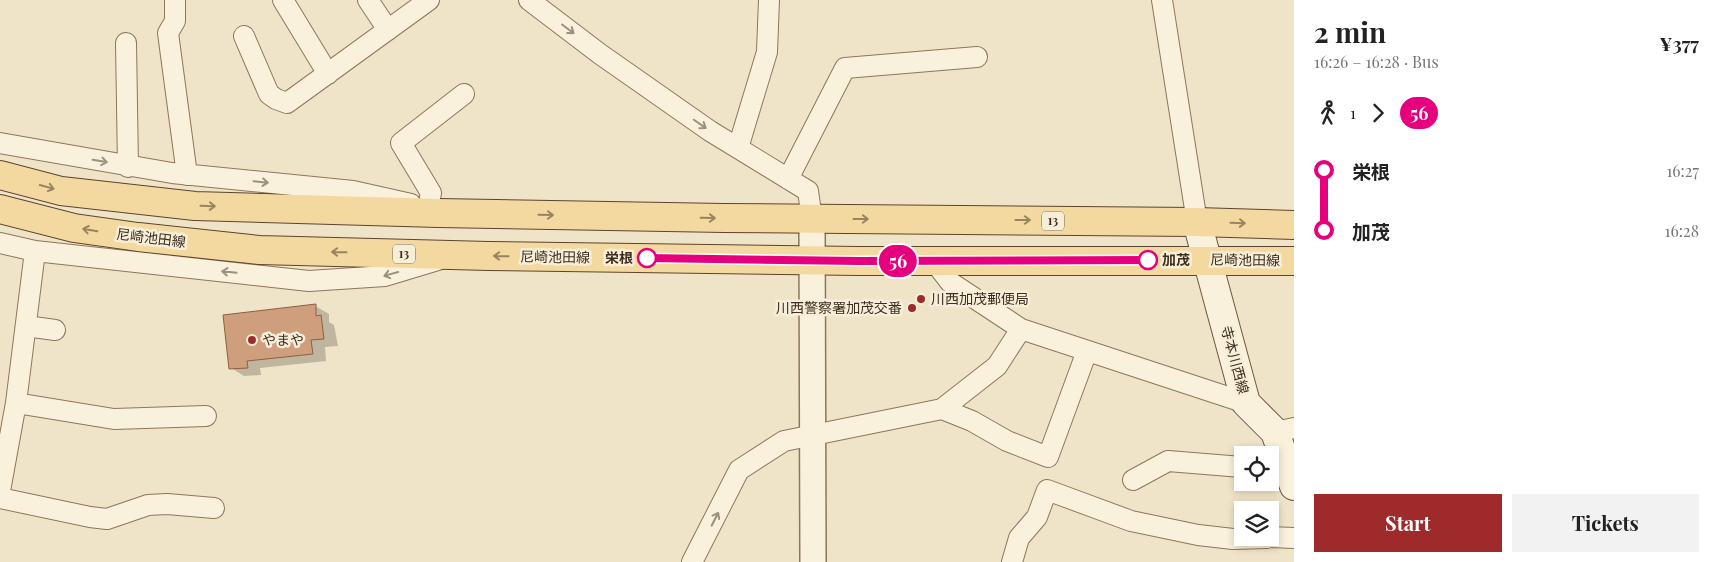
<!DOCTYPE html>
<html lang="en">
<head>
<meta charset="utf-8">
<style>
	body { margin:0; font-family:"Playfair Display","Noto Sans JP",serif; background:#f2f2f2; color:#222; height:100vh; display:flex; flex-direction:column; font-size:19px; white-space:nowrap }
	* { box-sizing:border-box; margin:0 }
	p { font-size:16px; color:#767676 }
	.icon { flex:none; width:28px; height:28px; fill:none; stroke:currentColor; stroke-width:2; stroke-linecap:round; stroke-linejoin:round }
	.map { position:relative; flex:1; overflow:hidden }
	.side { display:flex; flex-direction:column; background:#fff; width:425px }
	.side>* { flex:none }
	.badge { padding:0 10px; border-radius:16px; font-size:18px; line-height:32px }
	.fabs { position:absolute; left:1234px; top:446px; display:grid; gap:10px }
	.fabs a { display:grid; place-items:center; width:45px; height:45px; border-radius:0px; background:#fff; box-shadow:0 2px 8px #0003; font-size:25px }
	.map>.badge { position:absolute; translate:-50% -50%; box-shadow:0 0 0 2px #fff }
	.legs { display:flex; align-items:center; gap:8px; height:55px; padding:0 20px; font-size:16px }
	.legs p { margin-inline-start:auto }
	.summary { display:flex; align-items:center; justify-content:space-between; height:85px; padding:0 20px }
	h1 { font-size:28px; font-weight:700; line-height:38px }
	.button { display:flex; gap:10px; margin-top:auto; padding:10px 20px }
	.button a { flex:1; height:58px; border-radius:0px; background:#9e2a2b; color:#fff; font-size:20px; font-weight:700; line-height:58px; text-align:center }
	.button a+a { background:#f2f2f2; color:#222 }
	ul { padding:0 20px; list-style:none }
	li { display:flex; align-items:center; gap:18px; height:60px; font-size:19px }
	li i { display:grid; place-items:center; width:8px; height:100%; margin:0 6px; background:currentColor }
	li i::after { content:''; width:12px; height:12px; margin:-6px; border:4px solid; border-radius:50%; background:#fff }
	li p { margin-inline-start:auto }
	li:first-child i { background:linear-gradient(#0000 50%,currentColor 0) }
	li:last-child i { background:linear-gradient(currentColor 50%,#0000 0) }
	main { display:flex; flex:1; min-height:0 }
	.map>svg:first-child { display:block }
	.shadow { fill:#0003 }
	.building { fill:#cf9f7d; stroke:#8d5f41 }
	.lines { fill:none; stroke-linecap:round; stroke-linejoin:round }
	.minor-casing { stroke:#8d765c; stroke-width:22 }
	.tertiary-casing { stroke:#8d765c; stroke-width:28 }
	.secondary-casing { stroke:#6f573f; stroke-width:30 }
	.primary-casing { stroke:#5b4430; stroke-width:30 }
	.minor { stroke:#faf1dc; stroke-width:20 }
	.tertiary { stroke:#faf1dc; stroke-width:25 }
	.secondary { stroke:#faf1dc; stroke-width:28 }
	.primary { stroke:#f3d9a0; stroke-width:28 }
	.oneway { stroke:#9c907e }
	.oneway2 { stroke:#988460 }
	.line-1-casing { stroke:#fff; stroke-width:11 }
	.line-1 { stroke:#e6007e; stroke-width:8 }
	.stop-1-dot { fill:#fff; stroke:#e6007e; stroke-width:2.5 }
	.poi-dot { fill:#9e2a2b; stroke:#f7eed8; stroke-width:2 }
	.labels { text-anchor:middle; stroke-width:5; stroke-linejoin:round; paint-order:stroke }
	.shield { fill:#f7eed8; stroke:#756857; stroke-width:1 }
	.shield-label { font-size:12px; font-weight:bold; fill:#3d2e20 }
	.street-label { font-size:14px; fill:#3d2e20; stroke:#f7eed8 }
	.stop-label { font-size:14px; font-weight:bold; fill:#3d2e20; stroke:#f7eed8; text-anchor:end }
	.poi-label { font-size:14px; fill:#3d2e20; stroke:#f7eed8; text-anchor:start }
</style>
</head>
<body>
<main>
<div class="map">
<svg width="1294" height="562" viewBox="0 0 1294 562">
	<rect width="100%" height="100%" fill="#f0e4c8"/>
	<path class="shadow" d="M315,306L329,314V322L334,325L338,346L325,347L326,361L260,368L261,375L244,376L231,368Z"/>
	<path class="building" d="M316,304V316L321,315L324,339L311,340L313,354L247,361L248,368L229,369L223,315Z"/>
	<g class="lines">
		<g class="minor-casing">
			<path id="minor" d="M175,0V21L168,33L187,175
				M283,0L328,74
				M368,0L388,30
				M529,0L600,54L710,131L808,191L812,219
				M1162,0L1197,222
				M244,36L269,94L276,99L287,103L429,0
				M126,43L128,167
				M0,143L172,173L353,191L411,204
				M738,148L767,52L769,0
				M788,179L845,68L977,57
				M428,208L431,193L401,143L464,94
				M0,243L35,251L309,281L385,276L438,260
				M934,261L950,282L1021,329L1246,403
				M26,326L55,330
				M16,403L114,419L206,416
				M942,409L997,366L1021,329
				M1275,432L1294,428
				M1133,480L1168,461L1242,467
				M0,491L16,403L35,251
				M0,498L90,517L107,519L148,505L167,504L214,508
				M1270,537L1294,538
				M692,562L739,470L784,441L942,409L972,421L1007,441L1048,457L1087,351
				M1012,562L1019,538L1037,517L1047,490L1131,521L1198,535L1233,539L1267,538"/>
		</g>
		<g class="tertiary-casing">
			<path id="tertiary" d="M812,219L813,562"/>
		</g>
		<g class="secondary-casing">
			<path id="secondary" d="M1197,222L1246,403L1275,432L1294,486"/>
		</g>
		<g class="primary-casing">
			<path id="primary" d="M0,175L61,191L195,206L438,213L724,218L1197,222L1294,225
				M0,209L74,228L138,237L259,250L489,256L859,261H1294"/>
		</g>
		<use href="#minor" class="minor"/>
		<use href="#tertiary" class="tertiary"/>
		<use href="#secondary" class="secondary"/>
		<use href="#primary" class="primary"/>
	</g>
	<defs><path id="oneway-shaft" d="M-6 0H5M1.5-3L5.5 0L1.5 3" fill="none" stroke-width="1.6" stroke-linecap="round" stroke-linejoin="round" transform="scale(1.25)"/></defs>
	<g class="oneway">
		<use href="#oneway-shaft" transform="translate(568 29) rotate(37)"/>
		<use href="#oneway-shaft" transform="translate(700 124) rotate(35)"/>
		<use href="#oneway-shaft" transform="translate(100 161) rotate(10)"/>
		<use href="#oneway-shaft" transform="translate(261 182) rotate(6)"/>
		<use href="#oneway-shaft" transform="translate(229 272) rotate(-174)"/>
		<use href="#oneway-shaft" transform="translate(391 274) rotate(165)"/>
		<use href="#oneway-shaft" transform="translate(715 519) rotate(-63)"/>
	</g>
	<g class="oneway2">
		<use href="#oneway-shaft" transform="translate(47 187) rotate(15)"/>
		<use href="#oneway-shaft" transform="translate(208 206) rotate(2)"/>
		<use href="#oneway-shaft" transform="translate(546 215) rotate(1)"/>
		<use href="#oneway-shaft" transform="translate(708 218) rotate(1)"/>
		<use href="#oneway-shaft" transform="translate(861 219)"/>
		<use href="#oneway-shaft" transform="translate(1023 220)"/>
		<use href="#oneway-shaft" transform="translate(1238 223) rotate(2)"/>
		<use href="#oneway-shaft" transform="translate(90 230) rotate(-171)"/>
		<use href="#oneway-shaft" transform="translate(339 252) rotate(-179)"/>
		<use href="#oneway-shaft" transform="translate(501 256) rotate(-179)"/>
	</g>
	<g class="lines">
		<g class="line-1-casing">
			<path id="line-1" d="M647,258L859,261L1148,260"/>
		</g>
		<use href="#line-1" class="line-1"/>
	</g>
	<g class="stop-1-dot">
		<circle cx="647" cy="258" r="9"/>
		<circle cx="1148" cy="260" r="9"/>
	</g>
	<g class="poi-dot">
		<circle cx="921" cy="299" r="5"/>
		<circle cx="912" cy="308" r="5"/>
		<circle cx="252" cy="340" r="5"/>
	</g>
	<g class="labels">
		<g class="shield">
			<rect x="1042" y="211.5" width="22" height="19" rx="4"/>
			<rect x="393" y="244.5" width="22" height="19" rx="4"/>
		</g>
		<g class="shield-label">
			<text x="1053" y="225">13</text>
			<text x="404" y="258">13</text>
		</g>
		<g class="street-label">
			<text transform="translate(151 238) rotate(7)" y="5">尼崎池田線</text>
			<text transform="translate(555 257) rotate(1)" y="5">尼崎池田線</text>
			<text transform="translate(1245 260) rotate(1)" y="5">尼崎池田線</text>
			<text transform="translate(1235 360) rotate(75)" y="5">寺本川西線</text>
		</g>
		<g class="stop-label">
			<text x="633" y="263">栄根</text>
			<text x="1162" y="265" text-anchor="start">加茂</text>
		</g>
		<g class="poi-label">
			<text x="931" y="304">川西加茂郵便局</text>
			<text x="902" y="313" text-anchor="end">川西警察署加茂交番</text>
			<text x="262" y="345">やまや</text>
		</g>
	</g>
</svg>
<div class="fabs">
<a><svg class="icon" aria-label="locate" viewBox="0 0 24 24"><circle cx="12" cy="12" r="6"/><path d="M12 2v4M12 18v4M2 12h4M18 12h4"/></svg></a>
<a><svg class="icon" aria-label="layers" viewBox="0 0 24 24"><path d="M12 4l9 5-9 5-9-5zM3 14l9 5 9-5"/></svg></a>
</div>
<b class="badge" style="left:898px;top:261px;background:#e6007e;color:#fff">56</b>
</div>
<section class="side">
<div class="summary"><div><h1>2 min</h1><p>16:26 – 16:28 · Bus</p></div><b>¥377</b></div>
<div class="legs"><svg class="icon" aria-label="walk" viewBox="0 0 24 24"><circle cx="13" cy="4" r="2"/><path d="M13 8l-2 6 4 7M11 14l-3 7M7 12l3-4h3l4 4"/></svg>1<svg class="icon" aria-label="forward" viewBox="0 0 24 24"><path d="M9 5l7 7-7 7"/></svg><b class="badge" style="background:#e6007e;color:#fff">56</b></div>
<ul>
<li><i style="color:#e6007e"></i><b>栄根</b><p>16:27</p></li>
<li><i style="color:#e6007e"></i><b>加茂</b><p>16:28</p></li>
</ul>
<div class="button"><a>Start</a><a>Tickets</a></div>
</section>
</main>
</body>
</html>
